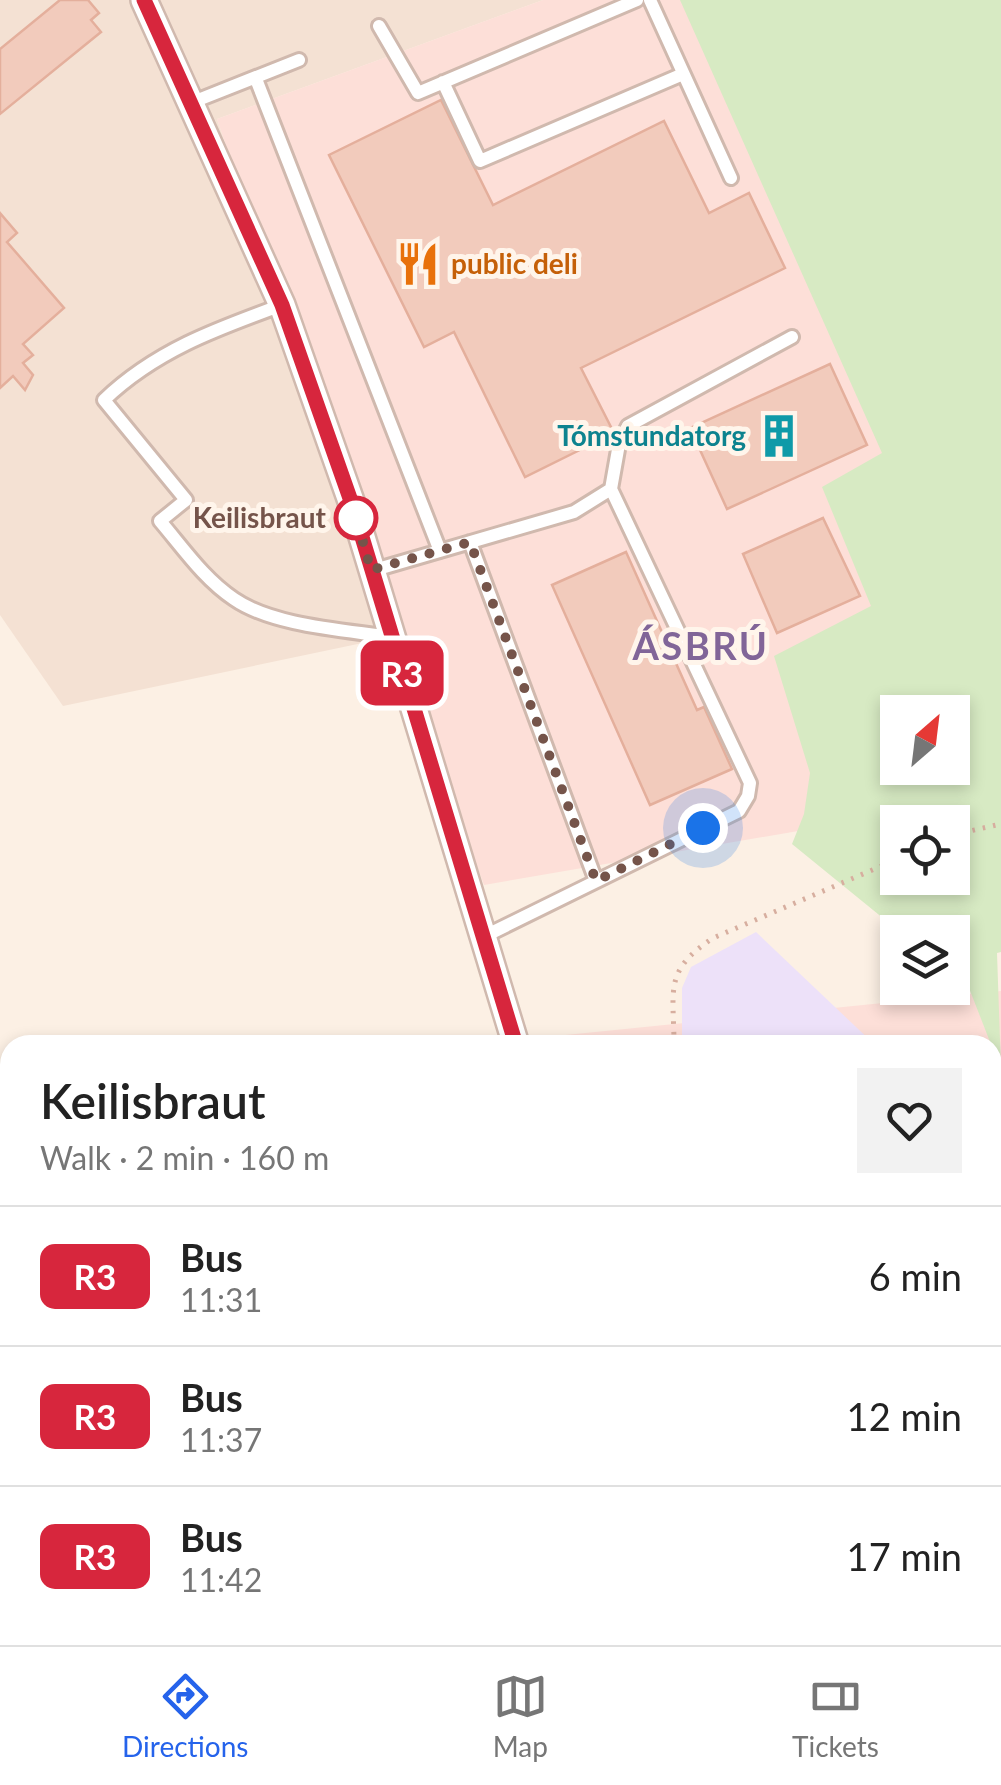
<!DOCTYPE html>
<html lang="en">
<head>
<meta charset="utf-8">
<style>
	body { margin:0; font-family:Lato,sans-serif; background:#f2f2f2; color:#222; height:100vh; display:flex; flex-direction:column; font-size:38px; white-space:nowrap }
	* { box-sizing:border-box; margin:0 }
	p { font-size:32px; color:#767676 }
	.icon { flex:none; width:55px; height:55px; fill:none; stroke:currentColor; stroke-width:2; stroke-linecap:round; stroke-linejoin:round }
	.map { position:relative; flex:1; overflow:hidden }
	.side { position:absolute; left:0px; top:1035px; width:1002px; height:610px; display:flex; flex-direction:column; background:#fff; border-radius:30px 30px 0 0; box-shadow:0 5px 15px #0003 }
	.side>* { flex:none }
	.badge { padding:0 20px; border-radius:15px; font-size:35px; line-height:65px }
	.needle { width:65px; rotate:28deg }
	.buttons { position:absolute; left:880px; top:695px; display:grid; gap:20px }
	.buttons a { display:grid; place-items:center; width:90px; height:90px; border-radius:0px; background:#fff; box-shadow:0 5px 15px #0003; font-size:50px }
	.you { position:absolute; width:50px; height:50px; margin:-25px; border:8px solid #fff; border-radius:50%; background:#1a73e8; box-shadow:0 0 0 15px #1a73e833 }
	.map>.badge { position:absolute; translate:-50% -50%; box-shadow:0 0 0 5px #fff }
	.round { display:grid; place-items:center; flex:none; width:105px; height:105px; border-radius:0px; background:#f2f2f2 }
	.headline { display:flex; align-items:center; justify-content:space-between; height:170px; padding:0 40px }
	h1 { font-size:48px; font-weight:600; line-height:75px }
	ul { padding:0; list-style:none }
	li { display:flex; align-items:center; gap:30px; height:140px; padding:0 40px; border-top:2px solid #e0e0e0 }
	li div { flex:1 }
	li b { display:block; font-size:38px }
	li em { font-style:normal }
	li .badge { min-width:110px; font-weight:700; text-align:center }
	.menu { display:flex; justify-content:space-around; align-items:center; height:140px; border-top:2px solid #e0e0e0; background:#fff; font-size:28px; color:#767676 }
	.menu a { display:grid; justify-items:center; gap:5px }
	.menu .current { color:#2563eb }
	.map>svg:first-child { display:block }
	.residential { fill:#f4e1d3 }
	.commercial { fill:#fddfd8; fill-rule:evenodd }
	.education { fill:#ede1f9 }
	.green { fill:#d7eac3; fill-rule:evenodd }
	.building { fill:#f2cbbc; stroke:#e4af9c; stroke-width:2.5 }
	.lines { fill:none; stroke-linecap:round; stroke-linejoin:round }
	.lane-casing { stroke:#d0b9ae; stroke-width:18 }
	.street-casing { stroke:#d0b9ae; stroke-width:30 }
	.path { stroke:#d7ae9f; stroke-width:5; stroke-dasharray:2.5 8; stroke-linecap:butt }
	.lane { stroke:#fff; stroke-width:12 }
	.street { stroke:#fff; stroke-width:25 }
	.line-casing { stroke:#fff; stroke-width:22 }
	.line { stroke:#d7263d; stroke-width:15 }
	.walk { stroke:#75544a; stroke-width:10; stroke-dasharray:0 18 }
	.stop-dot { fill:#fff; stroke:#d7263d; stroke-width:5 }
	.labels { text-anchor:middle; stroke-width:10; stroke-linejoin:round; paint-order:stroke }
	.food-label { font-size:28px; font-weight:bold; fill:#c56008; stroke:#fff5eb; text-anchor:start }
	.culture-label { font-size:28px; font-weight:bold; fill:#0d838f; stroke:#fff5eb; text-anchor:end }
	.stop-label { font-size:28px; font-weight:bold; fill:#75544a; stroke:#fff5eb; text-anchor:end }
	.district-label { font-size:38px; font-weight:bold; letter-spacing:2.5px; fill:#816598; stroke:#fff5eb }
</style>
</head>
<body>
<div class="map">
<svg width="1001" height="1645" viewBox="0 0 1001 1645">
	<rect width="100%" height="100%" fill="#fcf0e4"/>
	<path class="residential" d="M0,0H543L217,119L391,637L63,706L0,615Z"/>
	<path class="commercial" d="M543,0H718L1001,731V796L484,885L391,637L217,119ZM898,712H952V768H898Z
		M1001,991V1645H533L532,1635H992V1045H516V1040Z"/>
	<path class="education" d="M756,932L875,1045H682V988L691,967Z
		M993,1269L1001,1281V1463H992Z"/>
	<path class="green" d="M680,0H1001V952L997,953L1001,1070L969,988L953,975L952,932H900L792,844L804,814L810,773L774,656L871,606L822,487L882,453ZM898,712H952V768H898ZM898,822H952V878H898Z"/>
	<path class="building" d="M60,0H88L99,13L91,20L101,32L0,114V49Z
		M441,100L493,205L664,121L709,213L749,193L785,268L581,368L614,433L525,477L454,332L424,347L329,155Z
		M0,213L17,233L7,242L64,308L23,344L33,355L23,363L33,375L25,390L13,376L0,388Z
		M830,364L867,445L727,509L690,428Z
		M823,518L860,596L777,633L743,554Z
		M626,552L697,710L704,707L732,769L650,805L552,585Z
		M268,1635H483L484,1640L449,1645H270Z
		M695,1635H823L824,1645H695Z"/>
	<g class="lines">
		<g class="lane-casing">
			<path id="lane" d="M650,0L731,178
				M379,26L418,93L637,0
				M256,79L440,551
				M443,82L480,161L683,74
				M193,102L299,60
				M282,305C216,329 155,351 104,400L186,500L160,521C183,548 204,579 234,599C273,626 345,630 391,637
				M470,542L596,881
				M371,571L574,512L611,489L619,444L628,426L792,337
				M485,936L739,811L748,796L750,783L611,489"/>
		</g>
		<g class="street-casing">
			<path id="street" d="M144,0L282,305L352,504L516,1045
				M0,1595L10,1623
				M532,1635L533,1645"/>
		</g>
		<path class="path" d="M952,835L1001,824
			M674,1045C674,990 663,971 713,938L898,859
			M0,1230L10,1229"/>
		<use href="#lane" class="lane"/>
		<use href="#street" class="street"/>
	</g>
	<g class="lines">
		<g class="line-casing">
			<path id="line" d="M144,0L282,305L352,504L516,1045"/>
		</g>
		<use href="#line" class="line"/>
		<path class="walk" d="M356,518L352,504L371,570L470,542L596,881L703,828"/>
	</g>
	<defs>
		<g id="restaurant-bare" transform="scale(3.45)"><path d="M-5-6h1v4h1v-4h1v4h1v-4h1v5L-1.5 .5V6h-2V.5L-5-1ZM5-6V6H3V1.5H1.5Q1.5-4 5-6Z" fill="#e8710a" stroke="#fff5eb" stroke-width="2.5" paint-order="stroke"/></g>
		<g id="building-bare" transform="scale(3.45)"><path d="M-4-6H4V6H1V3H-1V6H-4ZM-2.5-4.3h1.7v1.8h-1.7ZM.8-4.3h1.7v1.8H.8ZM-2.5-1h1.7V.8h-1.7ZM.8-1h1.7V.8H.8Z" fill="#0f9aa8" stroke="#fff5eb" stroke-width="2.5" paint-order="stroke"/></g>
	</defs>
	<g fill-rule="evenodd">
		<use href="#restaurant-bare" x="418" y="264"/>
		<use href="#building-bare" x="779" y="436"/>
	</g>
	<circle class="stop-dot" cx="356" cy="518" r="20"/>
	<g class="labels">
		<g class="food-label">
			<text x="451" y="274">public deli</text>
		</g>
		<g class="culture-label">
			<text x="746" y="446">Tómstundatorg</text>
		</g>
		<g class="stop-label">
			<text x="326" y="528">Keilisbraut</text>
		</g>
		<g class="district-label">
			<text x="701" y="660">ÁSBRÚ</text>
		</g>
	</g>
</svg>
<div class="buttons">
<a><svg class="needle" viewBox="-14 -14 28 28"><path d="M0-13l5 13h-10z" fill="#e53935"/><path d="M0 13l5-13h-10z" fill="#767676"/></svg></a>
<a><svg class="icon" aria-label="locate" viewBox="0 0 24 24"><circle cx="12" cy="12" r="6"/><path d="M12 2v4M12 18v4M2 12h4M18 12h4"/></svg></a>
<a><svg class="icon" aria-label="layers" viewBox="0 0 24 24"><path d="M12 4l9 5-9 5-9-5zM3 14l9 5 9-5"/></svg></a>
</div>
<div class="you" style="left:703px;top:828px"></div>
<b class="badge" style="left:402px;top:673px;background:#d7263d;color:#fff">R3</b>
<section class="side">
<div class="headline"><div><h1>Keilisbraut</h1><p>Walk · 2 min · 160 m</p></div><a class="round"><svg class="icon" aria-label="heart" viewBox="0 0 24 24"><path d="M12 20l-8-8c-3-5 5-10 8-4 3-6 11-1 8 4z"/></svg></a></div>
<ul>
<li><span class="badge" style="background:#d7263d;color:#fff">R3</span><div><b>Bus</b><p>11:31</p></div><em>6 min</em></li>
<li><span class="badge" style="background:#d7263d;color:#fff">R3</span><div><b>Bus</b><p>11:37</p></div><em>12 min</em></li>
<li><span class="badge" style="background:#d7263d;color:#fff">R3</span><div><b>Bus</b><p>11:42</p></div><em>17 min</em></li>
</ul>
</section>
</div>
<nav class="menu">
<a class="current"><svg class="icon" aria-label="directions" viewBox="0 0 24 24"><path d="M12 3l9 9-9 9-9-9zM9 14v-3h6M13 9l2 2-2 2"/></svg>Directions</a>
<a><svg class="icon" aria-label="map" viewBox="0 0 24 24"><path d="M3 6l6-2 6 2 6-2v14l-6 2-6-2-6 2zM9 4v14M15 6v14"/></svg>Map</a>
<a><svg class="icon" aria-label="tickets" viewBox="0 0 24 24"><path d="M3 7h18v10H3zM15 7v10"/></svg>Tickets</a>
</nav>
</body>
</html>
